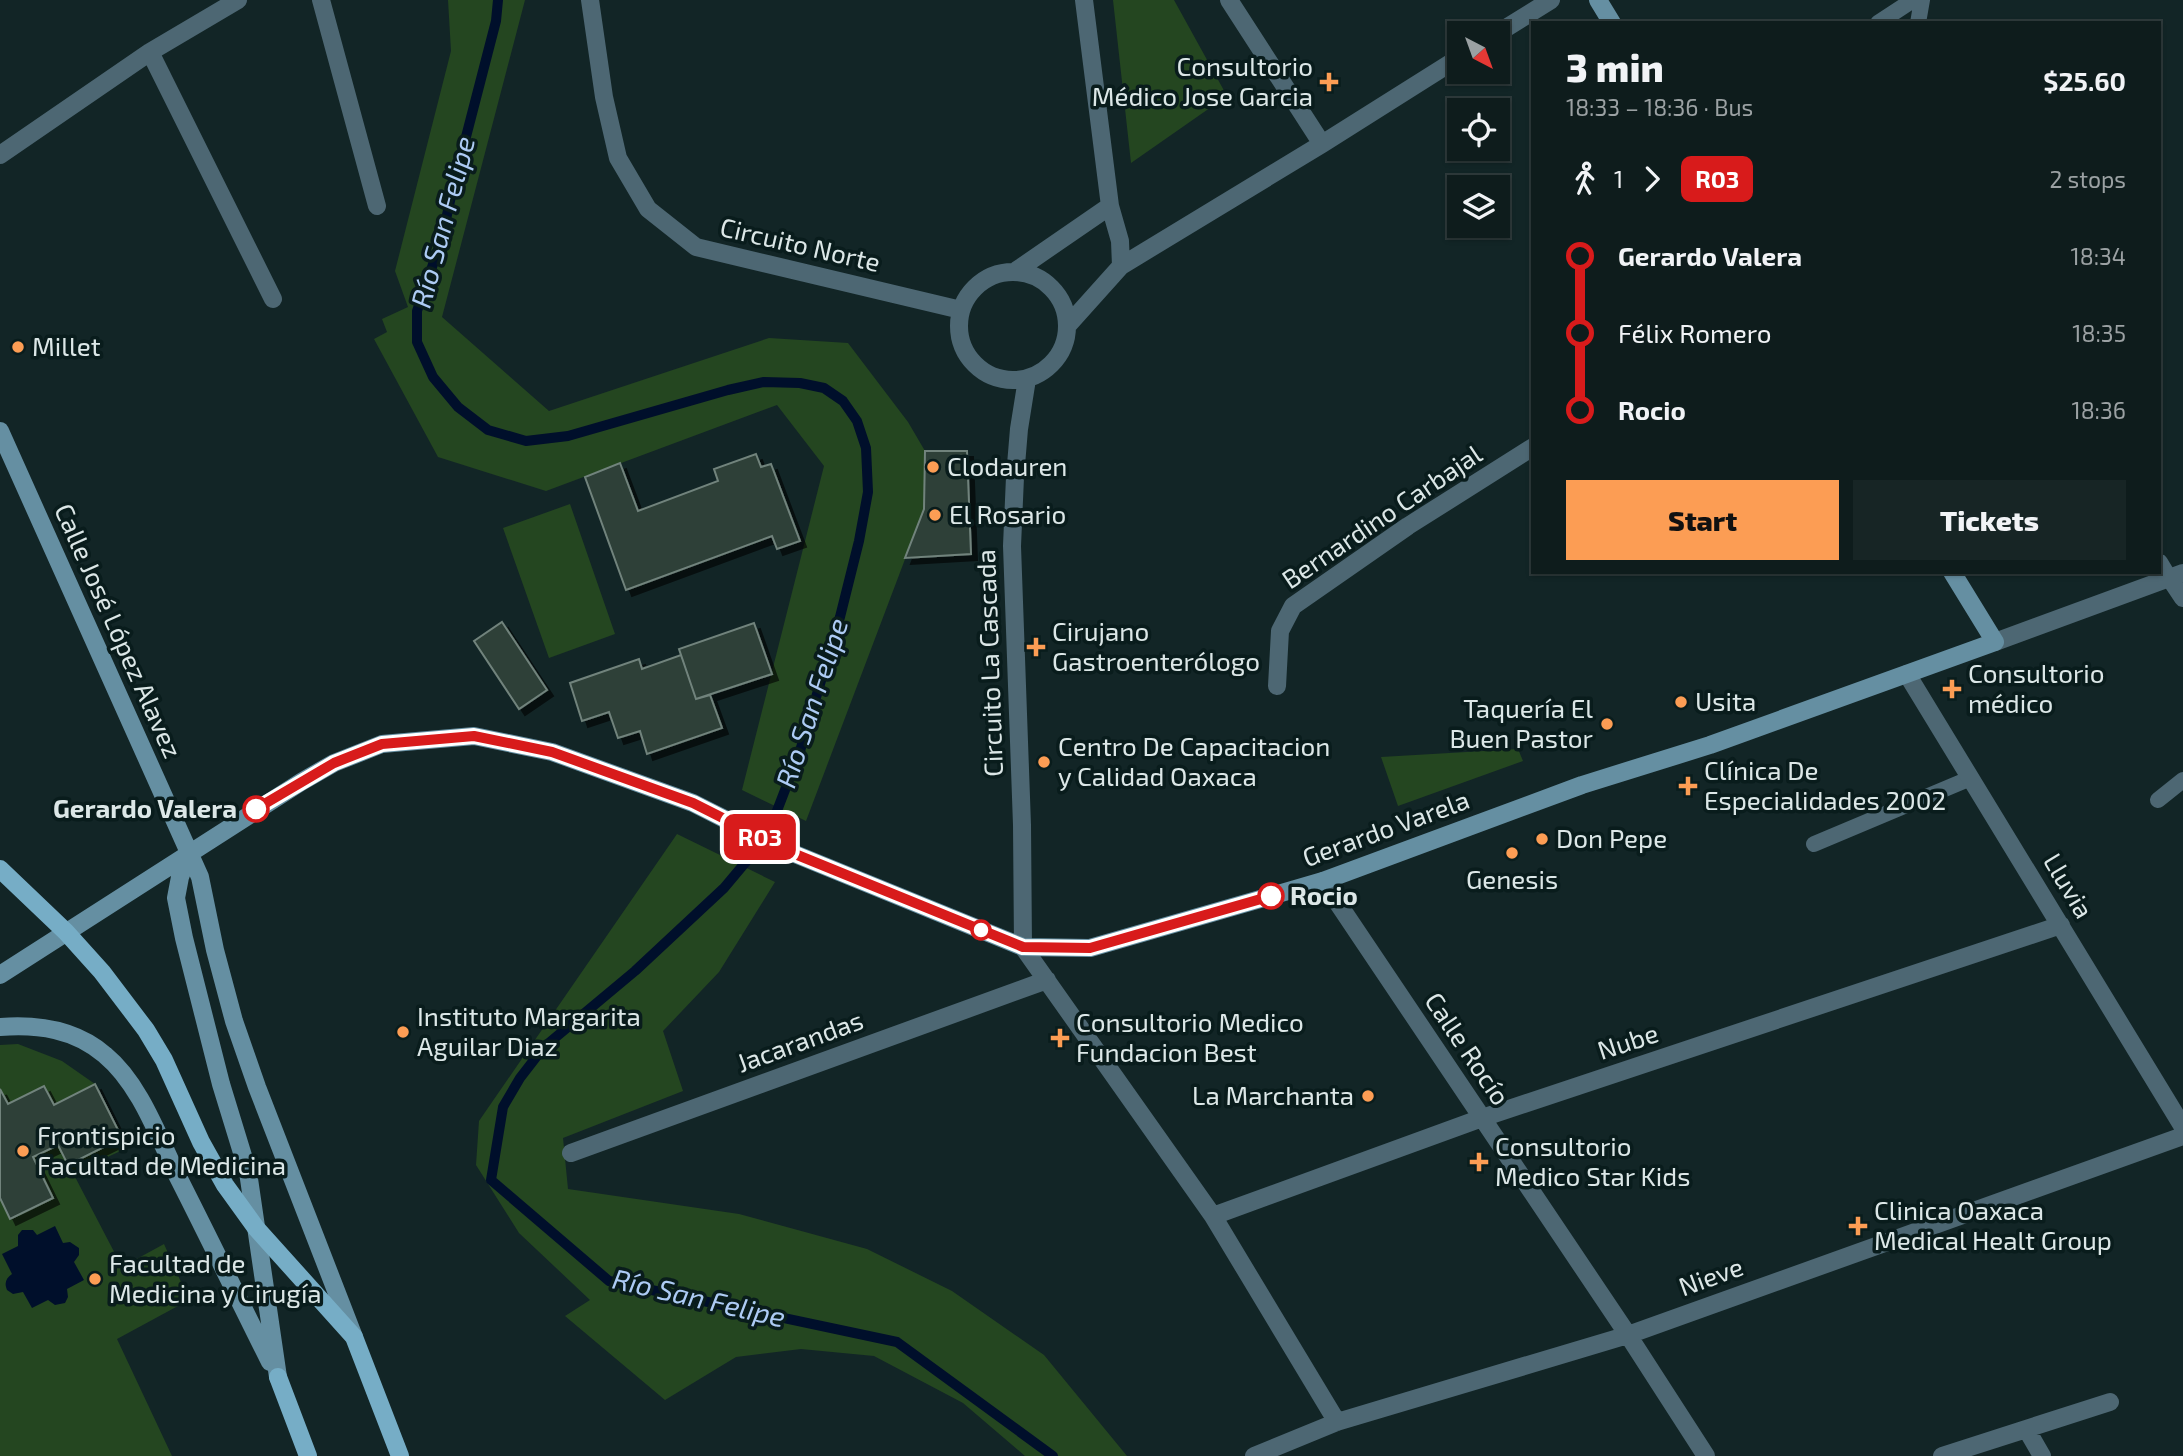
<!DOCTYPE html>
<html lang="en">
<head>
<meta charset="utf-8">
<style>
	body { margin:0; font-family:"Exo 2",sans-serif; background:#172525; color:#f1f3f6; height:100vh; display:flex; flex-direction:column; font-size:26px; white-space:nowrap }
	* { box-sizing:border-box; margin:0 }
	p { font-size:23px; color:#9ba1a3 }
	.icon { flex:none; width:38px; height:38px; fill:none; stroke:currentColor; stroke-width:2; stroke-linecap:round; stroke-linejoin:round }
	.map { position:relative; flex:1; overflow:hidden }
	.details { position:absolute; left:1531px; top:21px; width:630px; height:553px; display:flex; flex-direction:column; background:#0e1c1c; border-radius:0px; box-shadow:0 2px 5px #0004,0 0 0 2px #2e3a3b }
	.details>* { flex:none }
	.badge { padding:0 14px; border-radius:10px; font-size:24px; line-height:46px }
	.needle { width:46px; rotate:139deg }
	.buttons { position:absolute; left:1447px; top:21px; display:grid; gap:14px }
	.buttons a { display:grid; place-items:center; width:63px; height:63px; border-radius:0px; background:#0e1c1c; box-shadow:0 2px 5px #0004,0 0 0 2px #2e3a3b; font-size:35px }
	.map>.badge { position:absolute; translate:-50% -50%; box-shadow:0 0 0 4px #fff }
	.legs { display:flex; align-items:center; gap:10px; height:77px; padding:0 35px; font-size:23px }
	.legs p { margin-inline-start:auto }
	.overview { display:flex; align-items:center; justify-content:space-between; height:119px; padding:0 35px }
	h1 { font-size:38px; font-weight:800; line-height:52px }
	.button { display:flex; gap:14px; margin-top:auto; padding:14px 35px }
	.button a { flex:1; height:80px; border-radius:0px; background:#fc9d54; color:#111; font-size:28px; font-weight:800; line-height:80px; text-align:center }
	.button a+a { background:#172525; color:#f1f3f6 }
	ul { padding:0 35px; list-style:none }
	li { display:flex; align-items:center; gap:24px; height:77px; font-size:26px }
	li i { display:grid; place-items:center; width:10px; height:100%; margin:0 9px; background:currentColor }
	li i::after { content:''; width:18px; height:18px; margin:-9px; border:5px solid; border-radius:50%; background:#0e1c1c }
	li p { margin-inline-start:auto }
	li:first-child i { background:linear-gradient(#0000 50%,currentColor 0) }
	li:last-child i { background:linear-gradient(currentColor 50%,#0000 0) }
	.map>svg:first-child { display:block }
	.green { fill:#244620 }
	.water { fill:#000f2b }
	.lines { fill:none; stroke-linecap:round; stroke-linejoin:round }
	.stream { stroke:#000f2b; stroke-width:10 }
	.building { fill:#2d3f38; stroke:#71837c; stroke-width:2; filter:url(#shadow) }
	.lane { stroke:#4d6773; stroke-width:16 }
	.street { stroke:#4d6773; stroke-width:18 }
	.secondary { stroke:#658fa2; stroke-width:18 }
	.primary { stroke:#76adc6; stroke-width:18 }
	.line-1-casing { stroke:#fff; stroke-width:16 }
	.line-1 { stroke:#d81b1b; stroke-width:10 }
	.poi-dot { fill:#fc9d54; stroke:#091c1c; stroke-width:2.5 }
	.stop-1-dot { fill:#fff; stroke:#d81b1b; stroke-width:3.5 }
	.labels { text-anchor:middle; stroke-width:7; stroke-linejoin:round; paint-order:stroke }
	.poi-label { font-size:26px; fill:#dce7e7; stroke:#091c1c; text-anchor:start }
	.street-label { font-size:26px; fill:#dce7e7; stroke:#091c1c }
	.stop-label { font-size:26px; font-weight:bold; fill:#dce7e7; stroke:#091c1c; text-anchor:end }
	.water-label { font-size:28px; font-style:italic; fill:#adcbf4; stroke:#091c1c }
</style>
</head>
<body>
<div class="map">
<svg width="2183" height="1456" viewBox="0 0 2183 1456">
	<defs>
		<filter id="shadow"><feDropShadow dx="6" dy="6" stdDeviation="0" flood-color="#0009"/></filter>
	</defs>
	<rect width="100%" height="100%" fill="#122526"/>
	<path class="green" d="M448,0H525L442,317L549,411L769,338L848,343L908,422L925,451L924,509L806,821L742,790L824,466L777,405L546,491L438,457L374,339L387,332L382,319L408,307L395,271L451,51Z
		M1113,0H1174L1227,96L1131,163Z
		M570,504L615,634L549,658L503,528Z
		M1518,749L1523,761L1398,806L1381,757Z
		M677,834L775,882L719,972L663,1031L683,1091L563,1138L568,1189L739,1214L867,1249L952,1291L1044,1355L1127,1456H1025L963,1403L874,1356L801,1349L736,1357L665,1400L565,1316L590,1300L519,1233L476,1165L479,1121Z
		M18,1044L62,1061L95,1084L127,1148L73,1173L122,1267L164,1244L189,1300L117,1339L172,1456H0V1045Z"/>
	<path class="water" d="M55,1226L63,1243L70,1242L79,1248V1255L74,1262L84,1280L67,1289L68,1297L65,1303L55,1305L48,1300L32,1308L23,1292L13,1294L7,1290C4,1283 6,1278 12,1274L2,1254L18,1246V1235L22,1230H33L37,1235Z"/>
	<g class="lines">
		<path class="stream" d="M498,0L496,21L453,187L442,238L417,311V342L433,377L458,407L488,430L526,441L568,436L728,390L764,382L800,383L824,388L843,401L857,421L866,448L868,492L859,541L840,617L800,751L775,816L750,857L724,888L635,971L544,1047L520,1078L503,1107L491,1180L609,1281L897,1342L1053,1456"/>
	</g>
	<path class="building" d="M925,451H967L971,554L905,558L924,509Z
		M756,454L761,467L771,464L800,541L777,549L772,536L626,590L585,477L620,463L638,511L718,481L714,469Z
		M502,622L547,690L519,709L474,641Z
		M754,623L772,674L696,699L679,649Z
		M681,655L696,699L710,695L722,728L647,754L640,731L618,738L609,712L582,721L570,683L639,659L642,669Z
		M95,1084L122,1138L68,1165L58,1145L33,1157L53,1198L10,1219L0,1198V1089L8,1104L44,1086L54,1105Z"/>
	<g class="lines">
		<path class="lane" d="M1878,23L1913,0
			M1918,23L1922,0
			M2160,562L2169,577
			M2158,800L2183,780
			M1814,844L1971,778"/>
		<path class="street" d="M321,0L377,206
			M590,0L604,97L618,158L648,209L696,247L961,310
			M1084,0L1110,206L1120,241L1121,266
			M1229,0L1322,144
			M1498,33L1551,0
			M150,52L273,299
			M0,155L150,52L238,0
			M1017,270L1110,206
			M959 326a54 54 0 1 1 108 0a54 54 0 1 1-108 0Z
			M1069,324L1121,266L1322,144L1460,57
			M1027,379L1019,429L1015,477L1012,546L1022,825L1023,947L1213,1216L1337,1422
			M2169,577L2183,598
			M1995,642L2183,573
			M1907,674L2183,1127
			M1277,686L1280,631L1293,606L1408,526L1533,447
			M1323,881L1628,1335L1706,1456
			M571,1153L1047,980
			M1213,1216L1482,1118L2061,925
			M2027,1430L2042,1456
			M1254,1456L1337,1422L1628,1335L2183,1136
			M1942,1456L2110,1402"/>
		<path class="secondary" d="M1598,0L1612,23
			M0,431L200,877L215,950L234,1021L257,1087L354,1337
			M189,853L180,877L176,898L184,938L221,1084L248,1172L278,1377
			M0,975L301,782L334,763L382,744L474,736L552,752L693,803L790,852L1023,947L1090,948L1323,881L1582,785L1710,745L1995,642L1952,572
			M0,1027C38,1024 75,1029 105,1055C140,1084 158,1136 178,1177C209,1238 239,1300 270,1362"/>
		<path class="primary" d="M0,869L66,932L102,972L146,1030L164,1060L201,1142L225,1185L256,1228L354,1337L400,1456
			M278,1377L308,1456"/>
	</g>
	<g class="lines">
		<g class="line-1-casing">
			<path id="line-1" d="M256,809L334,763L382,744L474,736L552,752L693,803L790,852L1023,947L1090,948L1271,896"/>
		</g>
		<use href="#line-1" class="line-1"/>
	</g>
	<g class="poi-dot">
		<path d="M1325.5 71.5h7v7h7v7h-7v7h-7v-7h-7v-7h7z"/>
		<circle cx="18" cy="347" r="7"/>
		<circle cx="933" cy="467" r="7"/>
		<circle cx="935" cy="515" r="7"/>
		<path d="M1032.5 636.5h7v7h7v7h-7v7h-7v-7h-7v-7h7z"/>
		<path d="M1948.5 678.5h7v7h7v7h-7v7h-7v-7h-7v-7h7z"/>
		<circle cx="1681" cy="702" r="7"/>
		<circle cx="1607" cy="724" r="7"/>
		<circle cx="1044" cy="762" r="7"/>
		<path d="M1684.5 775.5h7v7h7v7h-7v7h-7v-7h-7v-7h7z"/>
		<circle cx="1542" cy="839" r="7"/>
		<circle cx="1512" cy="853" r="7"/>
		<circle cx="403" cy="1032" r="7"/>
		<path d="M1056.5 1027.5h7v7h7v7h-7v7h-7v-7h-7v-7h7z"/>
		<circle cx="1368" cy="1096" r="7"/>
		<circle cx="23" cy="1151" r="7"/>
		<path d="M1475.5 1151.5h7v7h7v7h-7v7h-7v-7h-7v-7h7z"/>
		<path d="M1854.5 1215.5h7v7h7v7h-7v7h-7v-7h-7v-7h7z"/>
		<circle cx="95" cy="1279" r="7"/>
	</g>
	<g class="stop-1-dot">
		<circle cx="256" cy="809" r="12"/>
		<circle cx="1271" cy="896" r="12"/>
		<circle cx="981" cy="930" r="9"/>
	</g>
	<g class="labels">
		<g class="poi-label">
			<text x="1313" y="76" text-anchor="end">Consultorio<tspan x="1313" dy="30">Médico Jose Garcia</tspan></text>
			<text x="32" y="356">Millet</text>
			<text x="947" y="476">Clodauren</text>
			<text x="949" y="524">El Rosario</text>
			<text x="1052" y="641">Cirujano<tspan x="1052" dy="30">Gastroenterólogo</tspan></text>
			<text x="1968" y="683">Consultorio<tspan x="1968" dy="30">médico</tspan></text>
			<text x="1695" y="711">Usita</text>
			<text x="1593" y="718" text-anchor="end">Taquería El<tspan x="1593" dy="30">Buen Pastor</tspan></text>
			<text x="1058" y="756">Centro De Capacitacion<tspan x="1058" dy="30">y Calidad Oaxaca</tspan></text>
			<text x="1704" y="780">Clínica De<tspan x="1704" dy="30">Especialidades 2002</tspan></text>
			<text x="1556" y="848">Don Pepe</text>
			<text x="1512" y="889" text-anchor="middle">Genesis</text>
			<text x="417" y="1026">Instituto Margarita<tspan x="417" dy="30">Aguilar Diaz</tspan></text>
			<text x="1076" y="1032">Consultorio Medico<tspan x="1076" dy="30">Fundacion Best</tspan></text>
			<text x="1354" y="1105" text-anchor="end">La Marchanta</text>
			<text x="37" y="1145">Frontispicio<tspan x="37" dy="30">Facultad de Medicina</tspan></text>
			<text x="1495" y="1156">Consultorio<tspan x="1495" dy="30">Medico Star Kids</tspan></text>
			<text x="1874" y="1220">Clinica Oaxaca<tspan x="1874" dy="30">Medical Healt Group</tspan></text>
			<text x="109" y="1273">Facultad de<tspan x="109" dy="30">Medicina y Cirugía</tspan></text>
		</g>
		<g class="street-label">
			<text transform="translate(800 245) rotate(13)" y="9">Circuito Norte</text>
			<text transform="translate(1382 517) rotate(-34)" y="9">Bernardino Carbajal</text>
			<text transform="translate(118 631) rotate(66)" y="9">Calle José López Alavez</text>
			<text transform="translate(990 663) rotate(-92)" y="9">Circuito La Cascada</text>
			<text transform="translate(1386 829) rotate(-20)" y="9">Gerardo Varela</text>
			<text transform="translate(2068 886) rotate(59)" y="9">Lluvia</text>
			<text transform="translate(800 1042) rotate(-20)" y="9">Jacarandas</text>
			<text transform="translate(1628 1042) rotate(-18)" y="9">Nube</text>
			<text transform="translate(1467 1049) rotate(56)" y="9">Calle Rocío</text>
			<text transform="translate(1711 1277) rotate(-20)" y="9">Nieve</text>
		</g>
		<g class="stop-label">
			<text x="237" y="818">Gerardo Valera</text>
			<text x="1290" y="905" text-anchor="start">Rocio</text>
		</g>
		<g class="water-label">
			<text transform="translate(443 222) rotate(-75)" y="10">Río San Felipe</text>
			<text transform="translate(812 703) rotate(-72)" y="10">Río San Felipe</text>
			<text transform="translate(699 1298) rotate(13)" y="10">Río San Felipe</text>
		</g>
	</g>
</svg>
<div class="buttons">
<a><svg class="needle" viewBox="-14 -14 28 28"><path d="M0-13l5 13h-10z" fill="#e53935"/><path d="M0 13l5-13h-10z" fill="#9ba1a3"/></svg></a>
<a><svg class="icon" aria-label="locate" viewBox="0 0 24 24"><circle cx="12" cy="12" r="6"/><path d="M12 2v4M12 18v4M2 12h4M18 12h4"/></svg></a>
<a><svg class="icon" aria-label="layers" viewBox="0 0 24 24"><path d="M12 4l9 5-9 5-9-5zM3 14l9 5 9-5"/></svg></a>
</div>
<b class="badge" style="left:760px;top:837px;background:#d81b1b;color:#fff">R03</b>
<section class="details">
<div class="overview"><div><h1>3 min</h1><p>18:33 – 18:36 · Bus</p></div><b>$25.60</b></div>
<div class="legs"><svg class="icon" aria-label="walk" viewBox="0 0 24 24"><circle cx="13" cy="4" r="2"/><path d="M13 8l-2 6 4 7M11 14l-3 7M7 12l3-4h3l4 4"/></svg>1<svg class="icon" aria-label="forward" viewBox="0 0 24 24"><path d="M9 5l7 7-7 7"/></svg><b class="badge" style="background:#d81b1b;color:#fff">R03</b><p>2 stops</p></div>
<ul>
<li><i style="color:#d81b1b"></i><b>Gerardo Valera</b><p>18:34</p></li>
<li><i style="color:#d81b1b"></i><span>Félix Romero</span><p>18:35</p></li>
<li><i style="color:#d81b1b"></i><b>Rocio</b><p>18:36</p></li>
</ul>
<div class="button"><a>Start</a><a>Tickets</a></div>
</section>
</div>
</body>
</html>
